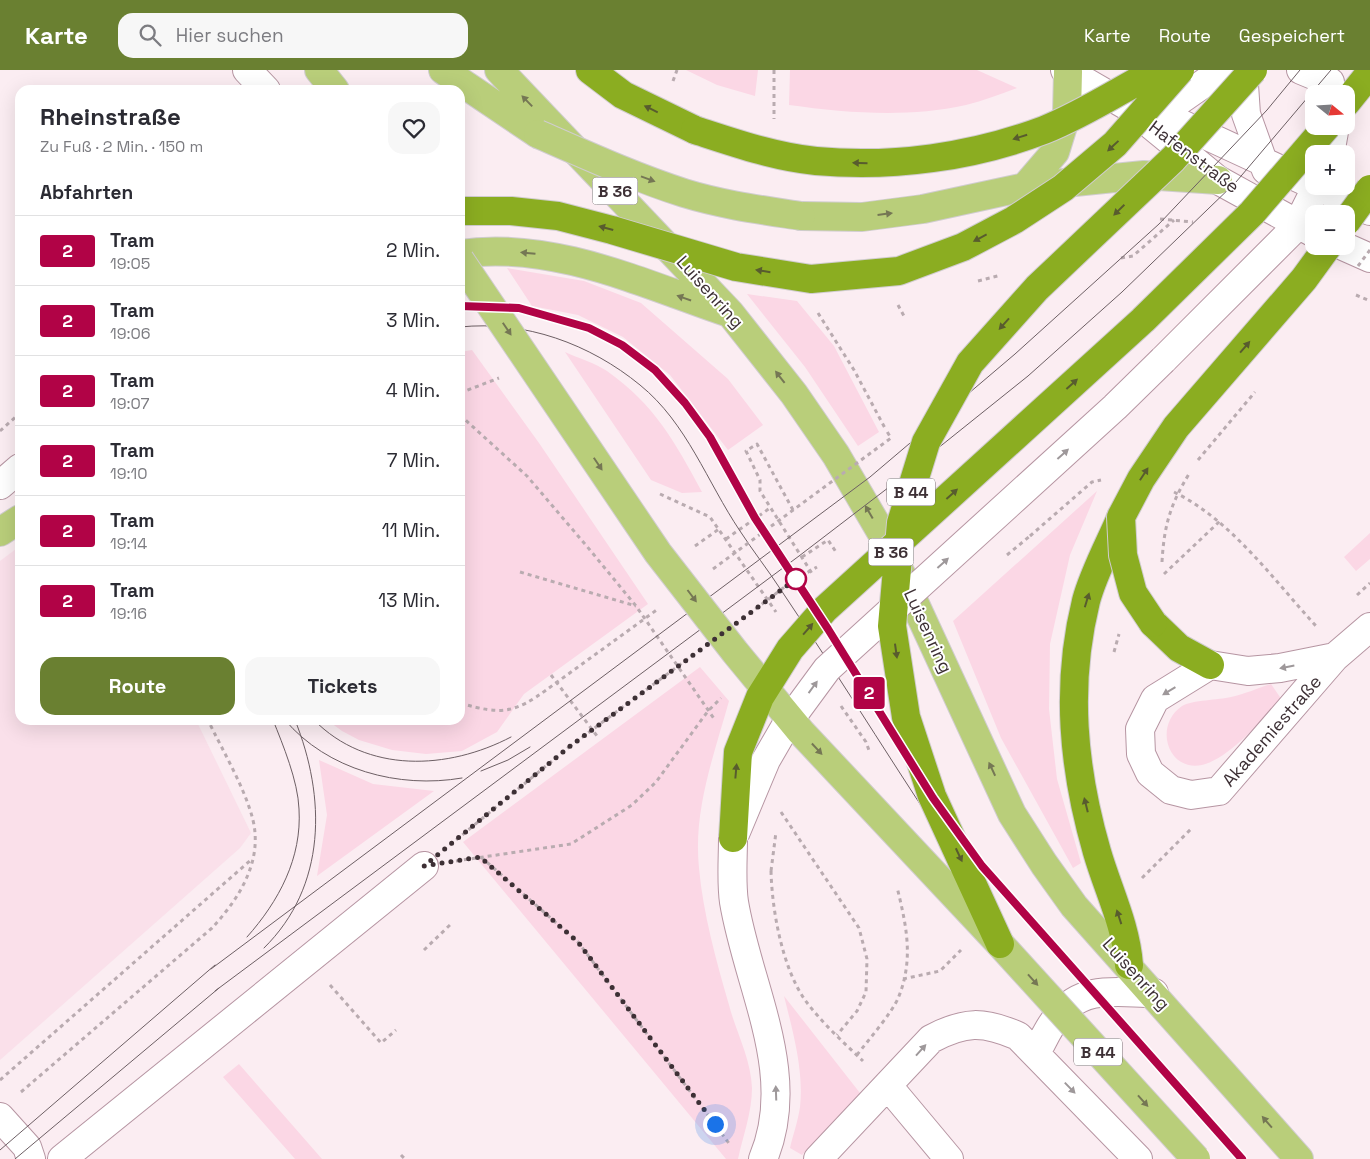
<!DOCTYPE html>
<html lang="de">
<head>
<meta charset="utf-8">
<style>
	body { margin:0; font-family:"Space Grotesk",sans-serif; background:#f7f7f7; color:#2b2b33; height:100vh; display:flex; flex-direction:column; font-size:19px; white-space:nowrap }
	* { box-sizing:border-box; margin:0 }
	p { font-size:16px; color:#7c7c81 }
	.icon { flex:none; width:28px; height:28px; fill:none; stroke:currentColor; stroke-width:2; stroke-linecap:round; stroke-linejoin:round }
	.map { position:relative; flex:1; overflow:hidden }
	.side { position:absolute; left:15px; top:15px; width:450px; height:640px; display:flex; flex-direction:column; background:#fff; border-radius:15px; box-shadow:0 5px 20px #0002 }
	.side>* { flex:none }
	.badge { padding:0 10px; border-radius:4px; font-size:18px; line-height:32px }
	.needle { width:32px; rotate:108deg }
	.fabs { position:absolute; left:1305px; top:15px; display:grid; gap:10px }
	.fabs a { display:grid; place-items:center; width:50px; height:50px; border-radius:10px; background:#fff; box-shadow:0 5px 20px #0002; font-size:25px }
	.you { position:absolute; width:25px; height:25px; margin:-12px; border:4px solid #fff; border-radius:50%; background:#1a73e8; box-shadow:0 0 0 8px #1a73e833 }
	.map>.badge { position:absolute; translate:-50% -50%; box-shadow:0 0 0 2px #fff }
	h2 { padding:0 25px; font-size:19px; line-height:45px }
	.round { display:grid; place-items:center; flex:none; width:52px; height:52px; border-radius:15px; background:#f7f7f7 }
	.summary { display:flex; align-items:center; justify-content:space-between; height:85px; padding:0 25px }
	h1 { font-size:24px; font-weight:600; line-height:38px }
	.button { display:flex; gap:10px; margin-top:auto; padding:10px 25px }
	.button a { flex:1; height:58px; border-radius:15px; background:#6a8031; color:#fff; font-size:20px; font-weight:600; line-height:58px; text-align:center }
	.button a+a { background:#f7f7f7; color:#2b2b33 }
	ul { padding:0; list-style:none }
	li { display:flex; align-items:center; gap:15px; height:70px; padding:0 25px; border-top:1px solid #e1e1e2 }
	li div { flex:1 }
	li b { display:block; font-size:19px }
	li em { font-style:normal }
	li .badge { min-width:55px; font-weight:700; text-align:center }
	header { display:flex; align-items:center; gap:30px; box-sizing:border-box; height:70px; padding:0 25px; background:#6a8031; color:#fff }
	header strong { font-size:24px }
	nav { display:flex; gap:28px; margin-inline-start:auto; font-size:18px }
	.search { width:350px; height:45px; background:#f7f7f7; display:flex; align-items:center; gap:12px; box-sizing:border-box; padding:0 18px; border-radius:15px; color:#7c7c81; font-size:19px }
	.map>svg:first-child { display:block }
	.built { fill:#fae0ea }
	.green { fill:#fbd7e5 }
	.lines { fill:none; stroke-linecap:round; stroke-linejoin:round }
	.minor-casing { stroke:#b695a2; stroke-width:30 }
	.major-casing { stroke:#d0cdcf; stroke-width:30 }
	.highway-casing { stroke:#d0cdcf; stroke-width:30 }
	.path { stroke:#b9abb0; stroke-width:3; stroke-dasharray:4 4; stroke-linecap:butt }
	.minor { stroke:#fff; stroke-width:28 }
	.major { stroke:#b9ce7a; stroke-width:28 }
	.highway { stroke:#8bad21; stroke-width:28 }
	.tram { stroke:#6d5f64; stroke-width:1 }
	.minor-bridge-casing { stroke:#b695a2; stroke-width:30; stroke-linecap:butt }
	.major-bridge-casing { stroke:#d0cdcf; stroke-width:30; stroke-linecap:butt }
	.highway-bridge-casing { stroke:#d0cdcf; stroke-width:30; stroke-linecap:butt }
	.path-bridge { stroke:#b9abb0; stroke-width:3; stroke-dasharray:4 4; stroke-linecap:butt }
	.minor-bridge { stroke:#fff; stroke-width:28 }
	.major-bridge { stroke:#b9ce7a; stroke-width:28 }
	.highway-bridge { stroke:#8bad21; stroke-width:28 }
	.oneway { fill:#757754 }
	.oneway2 { fill:#585c2e }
	.oneway3 { fill:#9e989a }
	.line-casing { stroke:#fff; stroke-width:11 }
	.line { stroke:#b10346; stroke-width:8 }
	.walk { stroke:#3d3035; stroke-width:5; stroke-dasharray:0 9 }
	.stop-dot { fill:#fff; stroke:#b10346; stroke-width:2.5 }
	.labels { text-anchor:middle; stroke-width:4; stroke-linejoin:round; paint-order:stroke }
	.shield { fill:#fff; stroke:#776e72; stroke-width:1 }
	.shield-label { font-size:16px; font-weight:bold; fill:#3d3035 }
	.street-label { font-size:18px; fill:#3d3035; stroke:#fff }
</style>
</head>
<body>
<header>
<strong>Karte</strong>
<div class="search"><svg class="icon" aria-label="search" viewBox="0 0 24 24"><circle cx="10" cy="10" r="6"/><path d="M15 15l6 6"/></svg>Hier suchen</div>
<nav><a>Karte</a><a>Route</a><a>Gespeichert</a></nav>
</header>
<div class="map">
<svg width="1370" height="1089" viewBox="0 0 1370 1089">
	<rect width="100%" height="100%" fill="#fbedf2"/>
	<path class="built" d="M20,476V650H196L251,763L240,778L0,990V491Z"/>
	<path class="green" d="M686,0H758L755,26L717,15Z
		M790,0H977L1017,18C1000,24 983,31 966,35C907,48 848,43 789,35Z
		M507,198L584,211L641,233L728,309L763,355L728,380L670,305L623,267L578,245L532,236Z
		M747,224L797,231L834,276L879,362L858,376L805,297Z
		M472,280L539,373L648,534L524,624L497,662L462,681L426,684L392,680L359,670L342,661L327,650H460V282Z
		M565,282C578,288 595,293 607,301C655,335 675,372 702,422L682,423L651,410Z
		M1097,421L1070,485L1050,574L1049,639L1057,709L1081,793L1073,798L1001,668L953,551Z
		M1370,463V489L1356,501L1344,487Z
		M700,597L729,631C714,685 693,740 699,798C703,843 716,890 729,935C736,962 751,989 752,1018C752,1042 743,1066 738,1089H726L463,772Z
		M1271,614L1282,630C1261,650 1230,688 1202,695C1168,702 1153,656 1182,636C1192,630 1219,630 1231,627C1245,624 1258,618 1271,614Z
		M319,690L373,714L434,721L317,806L327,745Z
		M784,926L860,1023L802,1085L790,1078C793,1065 798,1051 800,1037C804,1001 793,962 784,926Z
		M239,994L322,1089H295L223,1007Z"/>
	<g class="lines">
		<g class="minor-casing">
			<path id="minor" d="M247,0L266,20
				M1065,0L1129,37L1218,110L1314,163
				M1243,0L1246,44L1266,100
				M1301,0L1330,12
				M1143,40L1160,44L1307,112
				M1160,44L1223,0
				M1330,84L1335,56
				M1317,116L1370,141
				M1343,176L1370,188
				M1163,290L1297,156L1317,116
				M0,415L20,398
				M1335,587L1280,598L1248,601L1210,595L1155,629L1140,659L1141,684L1150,703L1171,720L1191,725L1219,721L1335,587L1370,557
				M733,768C733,788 731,812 734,832C748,917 799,1004 763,1089
				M1036,983C1043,971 1049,956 1058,946C1084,914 1118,923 1154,923
				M888,1016L949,1089
				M0,1047L27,1077L31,1089
				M62,1089L424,796
				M818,1089L931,969C965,951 983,951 1018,966L1138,1089"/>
		</g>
		<g class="major-casing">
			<path id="major" d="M319,0L335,20
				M443,0L538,64
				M499,0L730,243L794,324L836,385L885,469L1012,744L1044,794L1074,836L1299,1089
				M1025,117L1055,82L1067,43L1068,2
				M801,146L862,147L923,139L1025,117L1144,105L1218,110
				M460,184C551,170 644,214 729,243
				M0,462L20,449"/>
		</g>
		<g class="highway-casing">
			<path id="highway" d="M590,0L623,25L695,60
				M1346,33L1370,3
				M1121,447C1110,473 1093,504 1086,531C1065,616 1073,699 1097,782C1108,820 1126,855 1129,895
				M1153,553L1179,578L1210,595"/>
		</g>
		<path class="path" d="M774,0V49
			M673,11L677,0
			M1160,149L1193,152
			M1121,188L1133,186L1174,150
			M978,211L1001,205
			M1356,225L1370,231
			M898,235L905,248
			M818,243L854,300L886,360
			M460,323L499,308
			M460,345L527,406L590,480L636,536L715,650
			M0,361L20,343
			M1174,422C1231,450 1273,509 1316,556
			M660,424L710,447L776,542
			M793,440L757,374L746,381L760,410V421L813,505
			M1030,466L1092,412L1101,410
			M726,469L770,438
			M695,476L719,459
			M802,487L828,470L836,482
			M520,502L636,536
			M1164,504L1220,451
			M1357,525L1370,513
			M1114,582L1119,564
			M551,605L597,666
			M460,633C501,645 514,644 549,618
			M841,636L866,672L870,683
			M781,742L859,858L867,889L866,922L857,941L837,965
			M450,775L569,677
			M481,787L578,872L731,1076
			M456,791L571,774L632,735L656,712L708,641L721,628
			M771,801C772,840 782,897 805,930C821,952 843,972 863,991
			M1142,808L1191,759
			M424,880L452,853
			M903,909L940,901L961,880
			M330,915L381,973L396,960
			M857,985C869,969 893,942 899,926C914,888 906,854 897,817
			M0,1010L252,789
			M21,1022L212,858C235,833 258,800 255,763C253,731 222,680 208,650
			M401,1085L405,1089"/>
		<use href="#minor" class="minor"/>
		<use href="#major" class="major"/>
		<use href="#highway" class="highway"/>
		<path class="tram" d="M460,236C530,234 602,252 655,300C705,345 722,397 756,450C790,503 825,554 858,606C883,646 907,687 932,727C947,751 965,773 982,796
			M460,257C525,250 590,274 640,315C687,353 707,412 740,461C753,481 768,500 781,520C845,615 905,714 970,809
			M285,650C327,700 399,719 462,708
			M314,650C367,704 448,700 511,667
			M481,701L508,690L530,677
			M247,867C279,831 302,788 299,739C298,711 283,675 273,650
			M264,878C327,816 326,727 295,650
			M211,899L870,407L1015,284L1159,154L1267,40L1300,0
			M215,921L799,486L897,411L1028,306L1122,222L1236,112L1331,0
			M0,1080L215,895
			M15,1089L219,918"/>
		<g class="minor-bridge-casing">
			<path id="minor-bridge" d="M735,764L766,690L788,652L827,599L1115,337L1163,290"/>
		</g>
		<g class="major-bridge-casing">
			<path id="major-bridge" d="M538,64C586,85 634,107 684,123C723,135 762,140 801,146
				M460,190L658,483L735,582L801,662L1000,874L1196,1089"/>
		</g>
		<g class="highway-bridge-casing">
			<path id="highway-bridge" d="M695,60C735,73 775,87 816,91C893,98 972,87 1044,60C1084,44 1120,20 1158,0
				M460,141H511L558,146L612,160L736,197L811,209L899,201L963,177L1014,150L1063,118L1115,74L1180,0
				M1346,152L1370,119
				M1153,553L1133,523L1123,485L1121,447L1141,409L1176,357L1304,209L1328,176
				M733,768L738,682L760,627L790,579L824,540L1143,250L1252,143L1327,56
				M1000,874L932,726L906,647L892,556L901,453L926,372L970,293L1037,218L1173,89L1253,0"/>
		</g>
		<path class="path-bridge" d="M1358,196L1370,180
			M1198,390L1255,322
			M1007,485L1030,466
			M1162,492C1164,456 1170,435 1189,404
			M713,499L891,368L886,360
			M749,544L791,512L817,497
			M549,618L658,539
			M569,677L693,585
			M771,801L776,762"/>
		<use href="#minor-bridge" class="minor-bridge"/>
		<use href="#major-bridge" class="major-bridge"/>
		<use href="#highway-bridge" class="highway-bridge"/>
	</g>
	<defs><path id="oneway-solid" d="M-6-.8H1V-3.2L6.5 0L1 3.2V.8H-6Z" transform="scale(1.25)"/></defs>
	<g class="oneway">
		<use href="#oneway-solid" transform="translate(527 31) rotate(-134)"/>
		<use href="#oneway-solid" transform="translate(648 109) rotate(20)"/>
		<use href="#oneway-solid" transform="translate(885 144) rotate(-7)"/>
		<use href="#oneway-solid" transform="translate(528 183) rotate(-175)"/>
		<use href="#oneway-solid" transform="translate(684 228) rotate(-161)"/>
		<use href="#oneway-solid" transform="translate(507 259) rotate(56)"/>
		<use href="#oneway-solid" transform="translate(780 307) rotate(-128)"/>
		<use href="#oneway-solid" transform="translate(598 394) rotate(56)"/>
		<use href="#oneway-solid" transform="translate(869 442) rotate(-120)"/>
		<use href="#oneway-solid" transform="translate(692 526) rotate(53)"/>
		<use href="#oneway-solid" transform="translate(817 679) rotate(47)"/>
		<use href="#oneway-solid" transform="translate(992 699) rotate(-115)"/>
		<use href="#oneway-solid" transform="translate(1033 910) rotate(48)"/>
		<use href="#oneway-solid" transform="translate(1143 1031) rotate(48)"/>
		<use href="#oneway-solid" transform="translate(1267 1052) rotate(-131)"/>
	</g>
	<g class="oneway2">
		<use href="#oneway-solid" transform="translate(651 39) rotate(-154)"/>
		<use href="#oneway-solid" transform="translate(1020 67) rotate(163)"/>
		<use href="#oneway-solid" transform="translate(1113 76) rotate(137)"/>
		<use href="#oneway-solid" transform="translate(860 93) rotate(-179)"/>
		<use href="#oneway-solid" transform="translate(1119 140) rotate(136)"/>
		<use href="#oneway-solid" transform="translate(606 158) rotate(-165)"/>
		<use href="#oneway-solid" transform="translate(980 168) rotate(152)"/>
		<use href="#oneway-solid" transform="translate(763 201) rotate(-171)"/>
		<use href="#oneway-solid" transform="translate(1004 254) rotate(132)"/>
		<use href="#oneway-solid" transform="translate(1245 277) rotate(-49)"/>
		<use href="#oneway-solid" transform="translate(1072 314) rotate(-42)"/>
		<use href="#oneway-solid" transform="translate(1144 404) rotate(-57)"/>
		<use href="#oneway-solid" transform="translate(952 424) rotate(-42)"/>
		<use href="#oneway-solid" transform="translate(1087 530) rotate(-73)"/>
		<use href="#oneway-solid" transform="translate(808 559) rotate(-49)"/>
		<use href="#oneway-solid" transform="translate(896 581) rotate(82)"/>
		<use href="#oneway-solid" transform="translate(736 701) rotate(-85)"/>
		<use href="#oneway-solid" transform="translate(1086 735) rotate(-104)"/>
		<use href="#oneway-solid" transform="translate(959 785) rotate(65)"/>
		<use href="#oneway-solid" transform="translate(1119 847) rotate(-108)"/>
	</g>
	<g class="oneway3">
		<use href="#oneway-solid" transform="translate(1063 384) rotate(-42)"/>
		<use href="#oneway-solid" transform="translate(943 493) rotate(-42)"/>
		<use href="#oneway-solid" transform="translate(1287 597) rotate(169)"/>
		<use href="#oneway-solid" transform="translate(813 617) rotate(-54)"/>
		<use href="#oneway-solid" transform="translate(1169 621) rotate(149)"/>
		<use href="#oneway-solid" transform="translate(921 980) rotate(-48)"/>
		<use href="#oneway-solid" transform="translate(1070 1018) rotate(46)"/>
		<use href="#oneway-solid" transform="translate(776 1023) rotate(-92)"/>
	</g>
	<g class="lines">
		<g class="line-casing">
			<path id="line" d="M460,236L519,238L589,258L622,275L655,300L685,333L710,367L755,448L828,559L933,728L982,796L1242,1089"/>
		</g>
		<use href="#line" class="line"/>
		<path class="walk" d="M715,1054L578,872L480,787L424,796L569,677L796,509"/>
	</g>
	<circle class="stop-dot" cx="796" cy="509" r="10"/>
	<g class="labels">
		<g class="shield">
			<rect x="592.5" y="107.5" width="45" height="27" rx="4"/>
			<rect x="887" y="408.5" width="48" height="27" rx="4"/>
			<rect x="868.5" y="468.5" width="45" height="27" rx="4"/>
			<rect x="1074" y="968.5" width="48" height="27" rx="4"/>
		</g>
		<g class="shield-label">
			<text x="615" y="127">B 36</text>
			<text x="911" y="428">B 44</text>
			<text x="891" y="488">B 36</text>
			<text x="1098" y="988">B 44</text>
		</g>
		<g class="street-label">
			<text transform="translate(1194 87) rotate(37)" y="6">Hafenstraße</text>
			<text transform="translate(710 222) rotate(48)" y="6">Luisenring</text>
			<text transform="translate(928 561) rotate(65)" y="6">Luisenring</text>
			<text transform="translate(1272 661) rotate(-49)" y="6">Akademiestraße</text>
			<text transform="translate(1136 904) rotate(48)" y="6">Luisenring</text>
		</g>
	</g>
</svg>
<div class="fabs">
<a><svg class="needle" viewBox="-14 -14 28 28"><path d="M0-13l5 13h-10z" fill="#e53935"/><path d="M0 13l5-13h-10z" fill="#7c7c81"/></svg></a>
<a>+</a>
<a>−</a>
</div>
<div class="you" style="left:715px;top:1054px"></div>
<b class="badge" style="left:869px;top:623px;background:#b10346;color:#fff">2</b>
<section class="side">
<div class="summary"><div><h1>Rheinstraße</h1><p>Zu Fuß · 2 Min. · 150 m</p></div><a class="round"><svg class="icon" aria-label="heart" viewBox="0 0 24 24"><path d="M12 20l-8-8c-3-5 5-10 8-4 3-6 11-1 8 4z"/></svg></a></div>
<h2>Abfahrten</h2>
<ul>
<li><span class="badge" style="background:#b10346;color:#fff">2</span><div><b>Tram</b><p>19:05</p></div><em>2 Min.</em></li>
<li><span class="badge" style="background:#b10346;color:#fff">2</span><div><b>Tram</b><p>19:06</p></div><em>3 Min.</em></li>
<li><span class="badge" style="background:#b10346;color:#fff">2</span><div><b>Tram</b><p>19:07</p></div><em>4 Min.</em></li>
<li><span class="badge" style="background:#b10346;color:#fff">2</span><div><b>Tram</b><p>19:10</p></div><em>7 Min.</em></li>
<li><span class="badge" style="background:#b10346;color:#fff">2</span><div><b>Tram</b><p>19:14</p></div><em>11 Min.</em></li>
<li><span class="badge" style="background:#b10346;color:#fff">2</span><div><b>Tram</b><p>19:16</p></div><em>13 Min.</em></li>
</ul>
<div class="button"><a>Route</a><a>Tickets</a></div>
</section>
</div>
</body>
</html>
